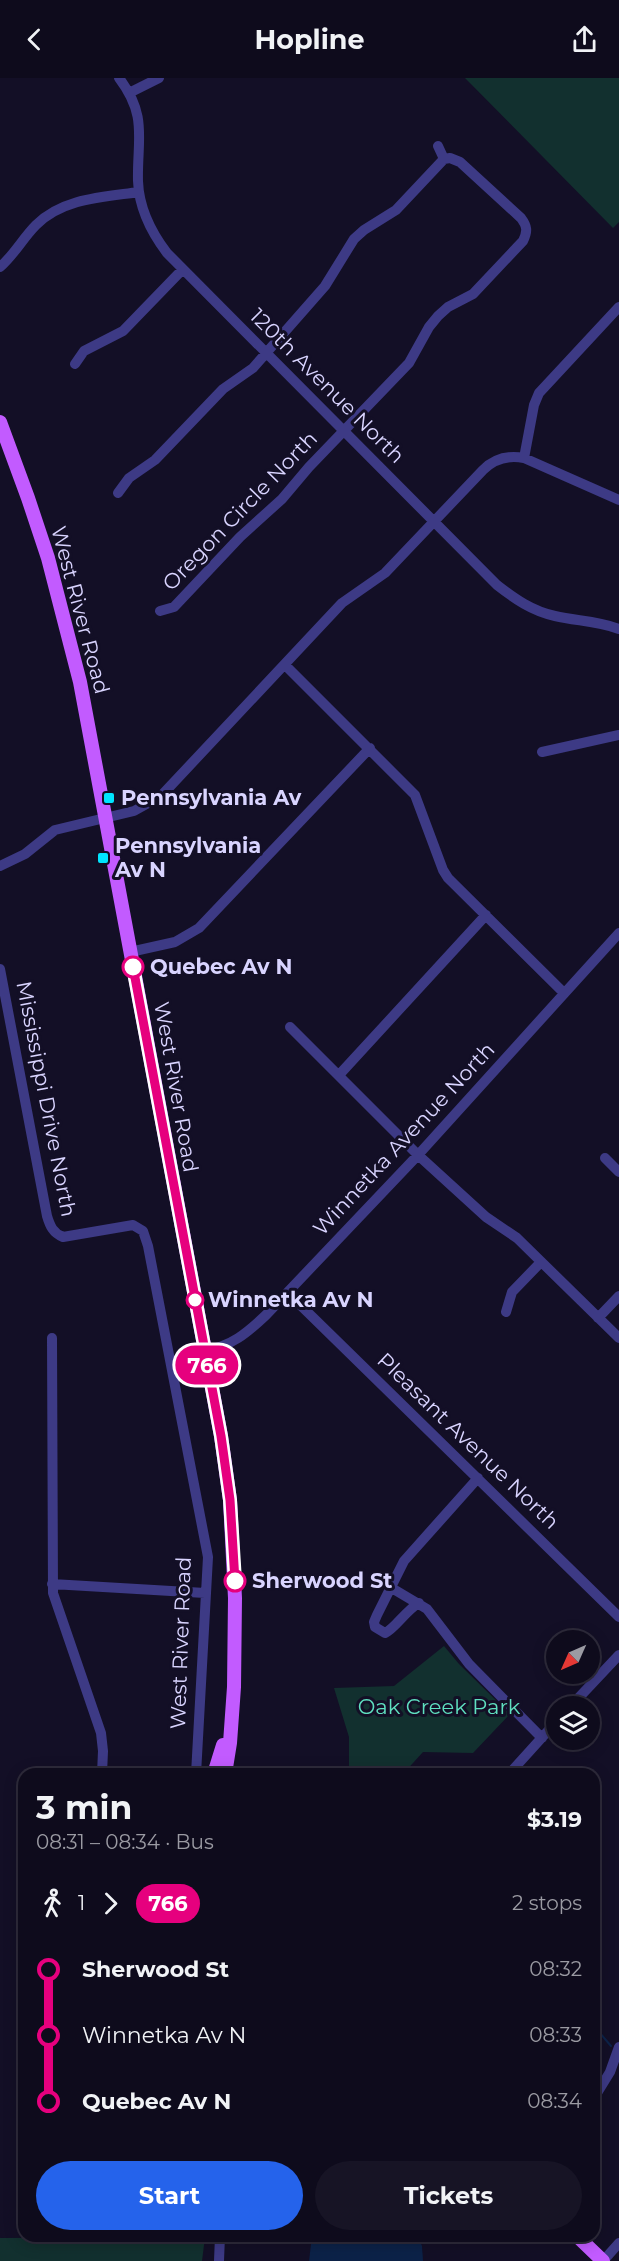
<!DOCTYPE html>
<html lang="en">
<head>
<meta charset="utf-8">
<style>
	body { margin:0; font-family:Montserrat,sans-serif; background:#171425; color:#f1f3f6; height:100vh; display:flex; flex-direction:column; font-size:22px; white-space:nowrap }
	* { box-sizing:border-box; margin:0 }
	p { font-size:20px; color:#9b9ba3 }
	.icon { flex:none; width:33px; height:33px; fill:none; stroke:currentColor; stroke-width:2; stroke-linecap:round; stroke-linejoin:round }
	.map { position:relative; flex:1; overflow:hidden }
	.drawer { position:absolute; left:18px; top:1690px; width:582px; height:474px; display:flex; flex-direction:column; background:#0e0b1c; border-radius:18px; box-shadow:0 3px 15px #0003,0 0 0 2px #2e2b3b }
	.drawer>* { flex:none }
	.badge { padding:0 12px; border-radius:20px; font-size:21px; line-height:39px }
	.needle { width:39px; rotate:225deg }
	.buttons { position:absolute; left:546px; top:1552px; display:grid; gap:12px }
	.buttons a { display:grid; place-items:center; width:54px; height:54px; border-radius:50%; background:#0e0b1c; box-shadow:0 3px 15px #0003,0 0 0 2px #2e2b3b; font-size:30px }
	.map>.badge { position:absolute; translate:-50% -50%; box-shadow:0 0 0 3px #fff }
	.legs { display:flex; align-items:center; gap:9px; height:66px; padding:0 18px; font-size:20px }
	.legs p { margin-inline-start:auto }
	.head { display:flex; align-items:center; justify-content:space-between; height:102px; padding:0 18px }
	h1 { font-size:33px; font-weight:700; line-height:45px }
	.primary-button { display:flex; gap:12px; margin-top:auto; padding:12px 18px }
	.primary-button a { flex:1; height:69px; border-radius:36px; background:#2563eb; color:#fff; font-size:24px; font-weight:700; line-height:69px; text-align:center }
	.primary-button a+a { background:#171425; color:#f1f3f6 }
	ul { padding:0 18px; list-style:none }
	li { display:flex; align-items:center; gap:21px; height:66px; font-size:22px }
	li i { display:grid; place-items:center; width:9px; height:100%; margin:0 8px; background:currentColor }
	li i::after { content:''; width:15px; height:15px; margin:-8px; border:4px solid; border-radius:50%; background:#0e0b1c }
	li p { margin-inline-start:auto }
	li:first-child i { background:linear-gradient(#0000 50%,currentColor 0) }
	li:last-child i { background:linear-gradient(currentColor 50%,#0000 0) }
	header { display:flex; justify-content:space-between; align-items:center; height:78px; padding:0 18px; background:#0e0b1c; font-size:27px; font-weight:700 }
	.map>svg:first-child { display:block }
	.green { fill:#12302f }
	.water { fill:#0c2248 }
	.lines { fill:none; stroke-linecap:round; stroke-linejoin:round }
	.stream { stroke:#0c2248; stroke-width:2 }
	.minor { stroke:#3d3a85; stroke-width:10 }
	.major { stroke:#c25bff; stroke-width:14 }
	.line-1-casing { stroke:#fff; stroke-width:14 }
	.line-1 { stroke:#e6007e; stroke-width:9 }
	.poi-dot { fill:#00e5ff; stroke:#130f26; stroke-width:2 }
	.stop-1-dot { fill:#fff; stroke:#e6007e; stroke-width:3 }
	.labels { text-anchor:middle; stroke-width:6; stroke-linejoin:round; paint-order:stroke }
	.street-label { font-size:21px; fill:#d9d4ff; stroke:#130f26 }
	.poi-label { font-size:21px; font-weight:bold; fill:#d9d4ff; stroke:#130f26; text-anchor:start }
	.stop-label { font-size:21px; font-weight:bold; fill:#d9d4ff; stroke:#130f26; text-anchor:start }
	.park-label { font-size:21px; fill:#5fe0c0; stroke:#130f26 }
</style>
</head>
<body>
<header><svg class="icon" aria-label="back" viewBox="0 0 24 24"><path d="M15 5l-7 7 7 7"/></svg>Hopline<svg class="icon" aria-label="share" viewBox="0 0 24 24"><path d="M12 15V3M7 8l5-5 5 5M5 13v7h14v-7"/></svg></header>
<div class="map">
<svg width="619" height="2183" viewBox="0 0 619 2183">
	<rect width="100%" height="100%" fill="#130f26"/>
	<path class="green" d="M465,0H619V144L613,150Z
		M444,1568L459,1586L510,1636L473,1675L423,1674L403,1696H349V1659L334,1610L394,1608Z
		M205,2159L202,2183H0V2160Z"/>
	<path class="water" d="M312,2158L418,2159L422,2168L423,2183H309Z"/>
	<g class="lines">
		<path class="stream" d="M594,1948L611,1968"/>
		<path class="minor" d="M119,0C148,38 137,61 138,103C139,130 151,154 167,175L497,507C515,521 532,533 555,538C576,543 598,543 619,551
			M129,15L159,0
			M0,189C14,177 23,160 36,147C63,120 104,119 139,114
			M75,286L84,273L123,253L183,191
			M524,380L534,327L539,315L619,229
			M118,415L129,400L155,382L223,311L253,290L325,208L354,161L364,152L396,132L444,81
			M160,533L174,529L240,459L282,421L309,389L409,285L429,249L438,238L448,229L473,216L523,163C528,153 527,148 521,140L460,84L450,80L444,81L438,68
			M285,587L415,717L443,792L448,800L564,915
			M542,674L619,657
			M0,788L25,776L55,752L134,733L161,718L342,525L385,495L483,392C495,380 508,377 524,380L619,422
			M130,874L175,864L199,850L370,670
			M0,891L47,1138C50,1148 53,1155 63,1159L133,1147L143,1153L148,1168L208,1479L196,1696
			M290,949L418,1077L486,1139L517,1160L619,1260
			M339,997L486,837
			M605,1080L619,1094
			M288,1215L619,1539
			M506,1234L512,1214L541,1184
			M598,1240L619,1218
			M52,1260L53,1515L101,1655L103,1673L102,1696
			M204,1272C230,1270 248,1254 266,1237L418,1077L619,855
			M52,1506L205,1515
			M390,1509L427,1531L469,1586L542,1660
			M419,1525C405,1533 395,1551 385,1555L375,1549L374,1544L377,1537L404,1483L478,1400
			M570,1629L619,1577
			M509,1696L556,1644
			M594,2020L610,1994L619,1969
			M219,2183L220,2158
			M603,2183L619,2165"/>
		<path class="major" d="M0,344L28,420L48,480L80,604L221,1358L230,1422L235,1520L234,1609L230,1665L225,1696
			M214,1696L223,1667
			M577,2158L603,2183"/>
	</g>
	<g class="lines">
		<g class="line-1-casing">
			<path id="line-1" d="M133,889L221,1358L230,1422L235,1503"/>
		</g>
		<use href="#line-1" class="line-1"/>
	</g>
	<g class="poi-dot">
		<rect x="103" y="714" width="12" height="12" rx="3"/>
		<rect x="97" y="774" width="12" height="12" rx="3"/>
	</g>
	<g class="stop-1-dot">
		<circle cx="133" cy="889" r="10"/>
		<circle cx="195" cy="1222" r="8"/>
		<circle cx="235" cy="1503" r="10"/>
	</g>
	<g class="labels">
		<g class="street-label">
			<text transform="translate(327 308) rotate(45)" y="7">120th Avenue North</text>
			<text transform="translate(240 433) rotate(-46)" y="7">Oregon Circle North</text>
			<text transform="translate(80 532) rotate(75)" y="7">West River Road</text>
			<text transform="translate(176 1009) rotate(80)" y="7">West River Road</text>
			<text transform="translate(46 1021) rotate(79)" y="7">Mississippi Drive North</text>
			<text transform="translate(404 1061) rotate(-47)" y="7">Winnetka Avenue North</text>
			<text transform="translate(468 1363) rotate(44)" y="7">Pleasant Avenue North</text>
			<text transform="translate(181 1565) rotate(-88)" y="7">West River Road</text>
		</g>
		<g class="poi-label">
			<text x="121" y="727">Pennsylvania Av</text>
			<text x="115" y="775">Pennsylvania<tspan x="115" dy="24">Av N</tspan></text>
		</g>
		<g class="stop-label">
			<text x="150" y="896">Quebec Av N</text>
			<text x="208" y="1229">Winnetka Av N</text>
			<text x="252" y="1510">Sherwood St</text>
		</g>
		<g class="park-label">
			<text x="439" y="1636">Oak Creek Park</text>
		</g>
	</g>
</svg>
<div class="buttons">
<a><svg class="needle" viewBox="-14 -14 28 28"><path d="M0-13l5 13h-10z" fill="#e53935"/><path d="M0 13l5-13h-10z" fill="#9b9ba3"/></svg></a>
<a><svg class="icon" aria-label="layers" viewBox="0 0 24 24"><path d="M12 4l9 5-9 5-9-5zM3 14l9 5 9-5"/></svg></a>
</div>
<b class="badge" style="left:207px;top:1287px;background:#e6007e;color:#fff">766</b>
<section class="drawer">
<div class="head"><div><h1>3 min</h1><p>08:31 – 08:34 · Bus</p></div><b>$3.19</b></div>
<div class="legs"><svg class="icon" aria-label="walk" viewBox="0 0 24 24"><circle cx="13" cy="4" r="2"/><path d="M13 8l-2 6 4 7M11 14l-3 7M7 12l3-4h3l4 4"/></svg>1<svg class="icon" aria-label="forward" viewBox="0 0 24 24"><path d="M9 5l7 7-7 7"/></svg><b class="badge" style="background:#e6007e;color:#fff">766</b><p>2 stops</p></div>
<ul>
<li><i style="color:#e6007e"></i><b>Sherwood St</b><p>08:32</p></li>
<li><i style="color:#e6007e"></i><span>Winnetka Av N</span><p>08:33</p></li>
<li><i style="color:#e6007e"></i><b>Quebec Av N</b><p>08:34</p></li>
</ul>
<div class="primary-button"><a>Start</a><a>Tickets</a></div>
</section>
</div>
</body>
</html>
